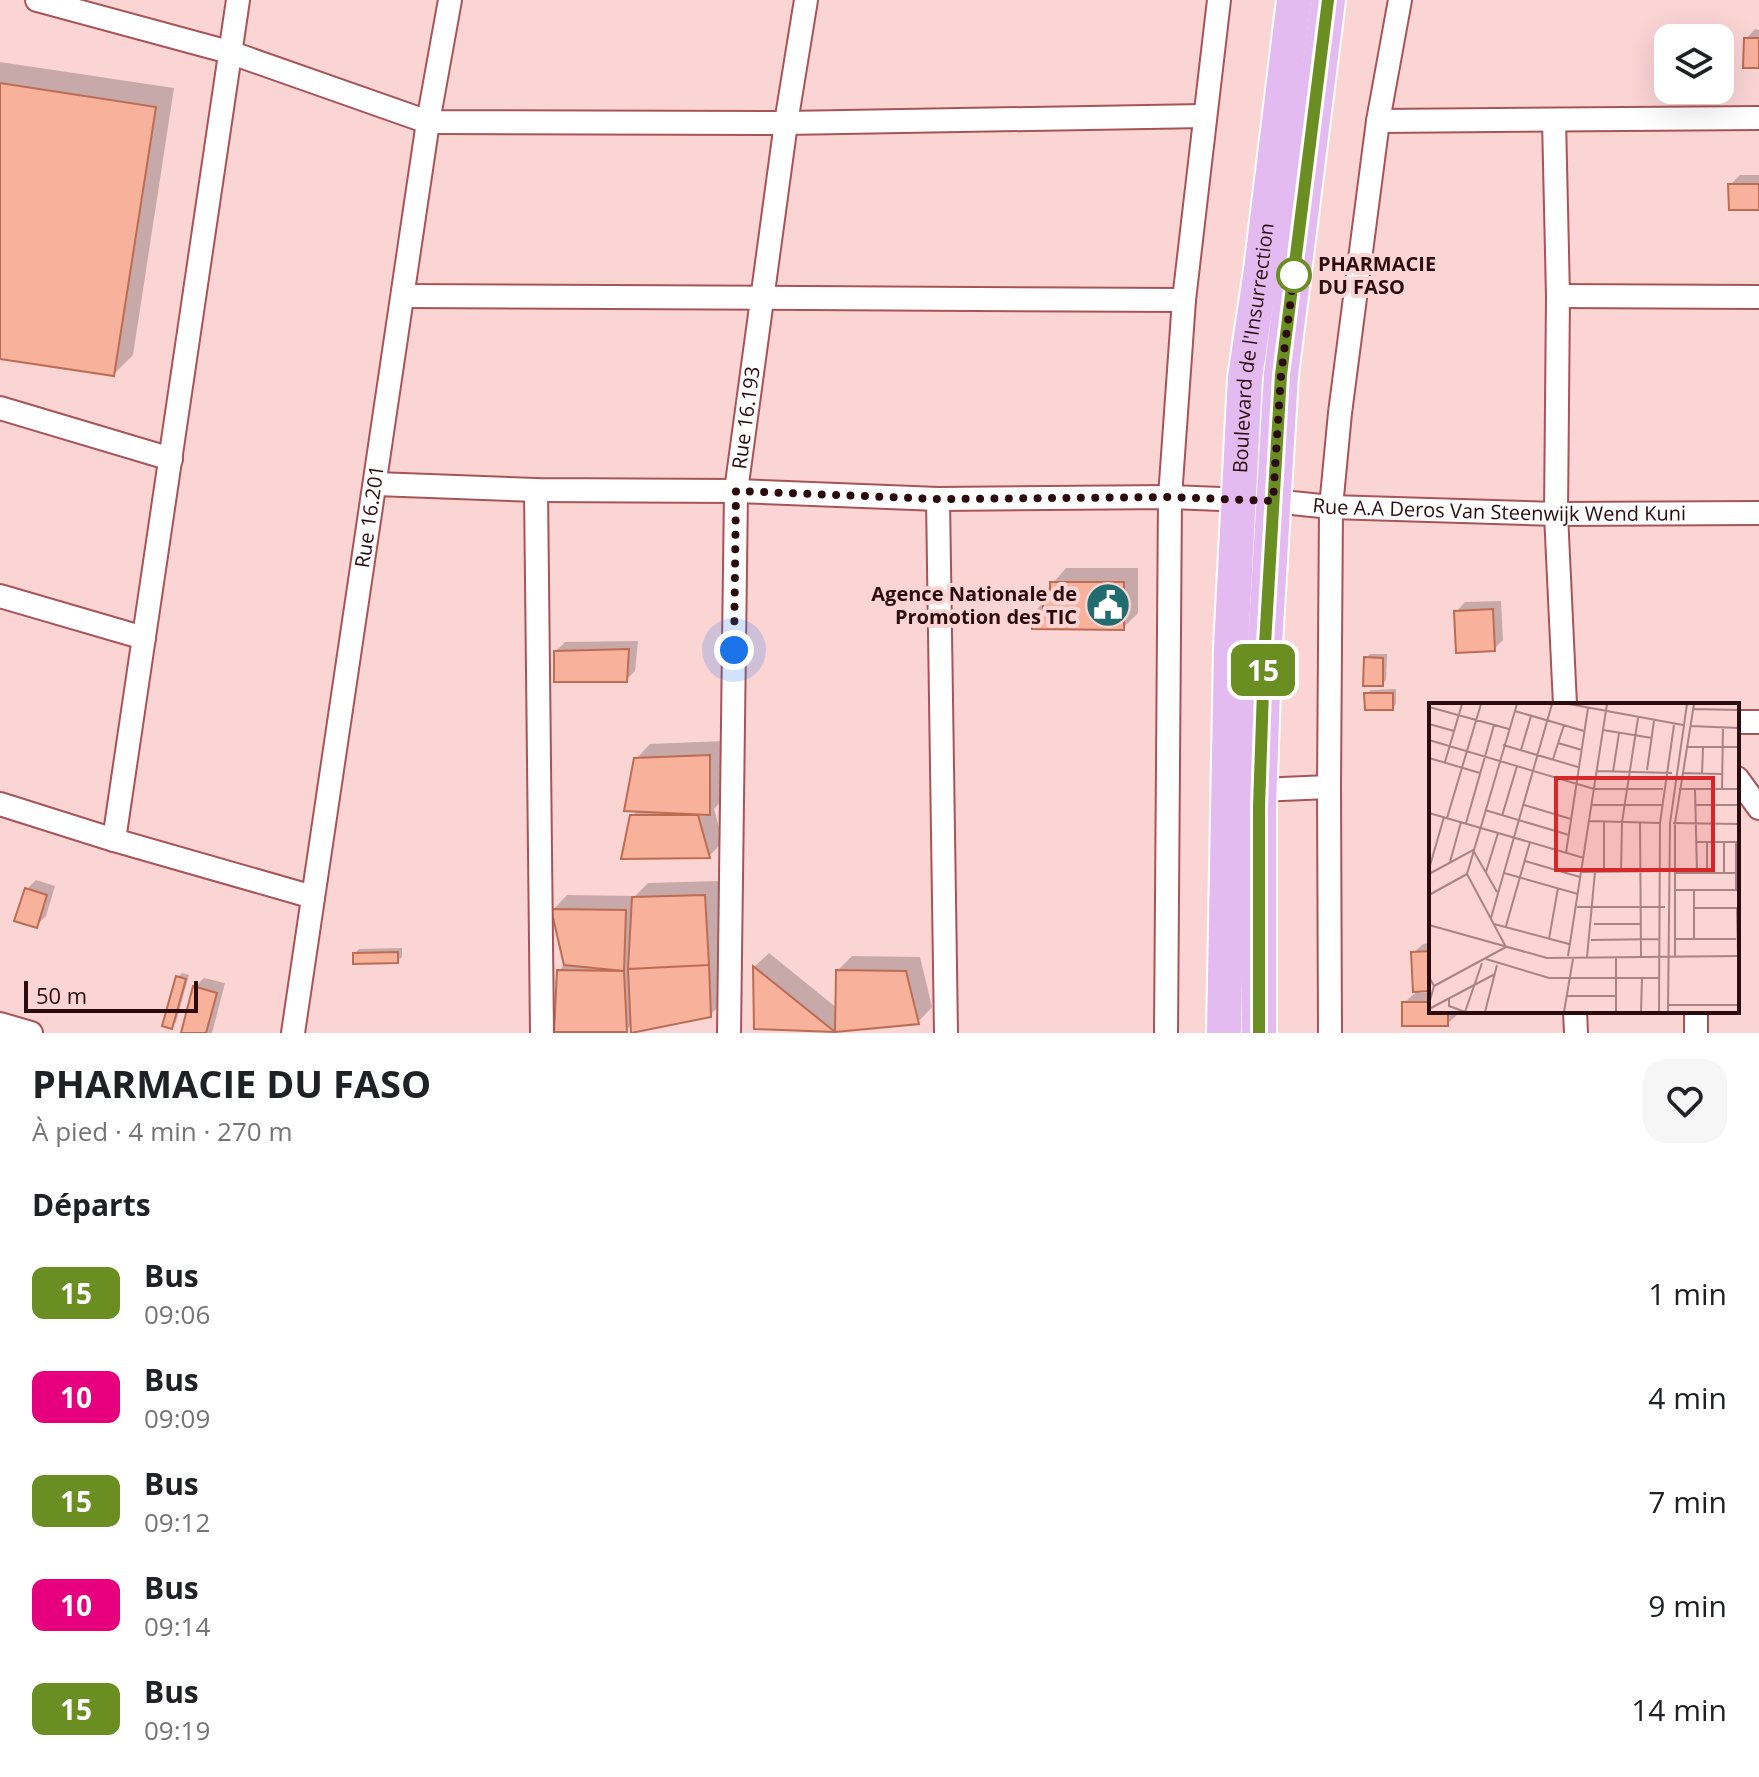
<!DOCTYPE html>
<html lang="fr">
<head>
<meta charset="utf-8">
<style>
	body { margin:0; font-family:"Open Sans",sans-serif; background:#f6f6f6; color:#202124; height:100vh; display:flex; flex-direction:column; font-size:30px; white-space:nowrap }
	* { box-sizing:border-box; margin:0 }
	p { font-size:26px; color:#757577 }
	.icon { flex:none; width:44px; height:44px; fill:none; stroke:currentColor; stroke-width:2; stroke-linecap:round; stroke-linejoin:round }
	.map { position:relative; height:1033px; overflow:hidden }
	.details { display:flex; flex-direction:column; background:#fff; flex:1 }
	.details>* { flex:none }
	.badge { padding:0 16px; border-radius:12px; font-size:28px; line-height:52px }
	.tools { position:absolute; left:1654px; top:24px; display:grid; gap:16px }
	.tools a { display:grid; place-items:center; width:80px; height:80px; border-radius:16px; background:#fff; box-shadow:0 8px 32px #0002; font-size:40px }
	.scale { position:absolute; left:24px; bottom:20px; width:174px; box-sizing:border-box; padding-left:8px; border:4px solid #2c0b0e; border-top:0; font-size:22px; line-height:28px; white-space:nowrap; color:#2c0b0e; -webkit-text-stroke:6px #fbd4d4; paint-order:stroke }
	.you { position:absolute; width:40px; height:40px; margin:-20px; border:6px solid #fff; border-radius:50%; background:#1a73e8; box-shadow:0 0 0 12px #1a73e833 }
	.map>.badge { position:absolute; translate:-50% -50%; box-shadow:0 0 0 4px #fff }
	h2 { padding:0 32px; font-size:30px; line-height:72px }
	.round { display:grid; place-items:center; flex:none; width:84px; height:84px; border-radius:24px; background:#f6f6f6 }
	.summary { display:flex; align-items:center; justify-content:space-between; height:136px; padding:0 32px }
	h1 { font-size:38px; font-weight:700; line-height:60px }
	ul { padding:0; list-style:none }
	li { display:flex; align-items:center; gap:24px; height:104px; padding:0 32px }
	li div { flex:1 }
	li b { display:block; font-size:30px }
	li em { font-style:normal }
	li .badge { min-width:88px; font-weight:700; text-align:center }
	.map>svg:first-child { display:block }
	.shadow { fill:#0003 }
	.building { fill:#f8b29c; stroke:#bc6c53; stroke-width:2 }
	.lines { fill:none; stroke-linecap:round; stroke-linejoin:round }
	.minor-casing { stroke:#a75459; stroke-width:26 }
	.primary-casing { stroke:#fff; stroke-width:38 }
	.minor { stroke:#fff; stroke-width:22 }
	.primary { stroke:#e3bbf0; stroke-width:34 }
	.line-casing { stroke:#fff; stroke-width:18 }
	.line { stroke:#6b8e23; stroke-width:12 }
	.walk { stroke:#2c0b0e; stroke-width:8; stroke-dasharray:0 14.4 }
	.stop-dot { fill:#fff; stroke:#6b8e23; stroke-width:4 }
	.labels { text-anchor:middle; stroke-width:8; stroke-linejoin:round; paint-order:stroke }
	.stop-label { font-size:20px; font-weight:bold; fill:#2c0b0e; stroke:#fbd4d4; text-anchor:start }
	.street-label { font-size:20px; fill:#2c0b0e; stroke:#fbd4d4 }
	.poi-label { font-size:20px; font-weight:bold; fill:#2c0b0e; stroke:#fbd4d4; text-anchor:end }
	.inset-road { fill:none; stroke:#a88485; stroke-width:2 }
	.view { fill:#d62828; fill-opacity:0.15; stroke:#d62828; stroke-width:4 }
	.inset-edge { fill:none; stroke:#2c0b0e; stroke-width:4 }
</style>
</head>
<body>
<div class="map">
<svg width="1759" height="1033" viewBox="0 0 1759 1033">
	<rect width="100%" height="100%" fill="#fbd4d4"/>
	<path class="shadow" d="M1755,29L1759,30V66L1746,39Z
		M0,62L174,88L133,355L114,374L0,357Z
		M1740,175H1759V208L1730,185Z
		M1066,568H1138V613L1123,628L1034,612L1045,601V592Z
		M1501,601L1503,640L1494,649L1456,612L1465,602Z
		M638,641L635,671L626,680L556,651L565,642Z
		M1370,654H1387L1386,680L1382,684L1366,658Z
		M1396,689V704L1392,708L1366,694L1371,690Z
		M723,741L724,798L714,809L723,842L709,856L632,816L638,810L636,759L650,744Z
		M36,880L55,886L46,916L36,926L27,889Z
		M719,881L724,1001L710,1015L633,1023L626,1030L559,970L565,964L553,910L567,895L635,896L648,883Z
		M1431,943V989H1420V993H1431V1011H1457V1015L1447,1024L1404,1003L1415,993L1413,953L1423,944Z
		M402,948V957L397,961L355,953L359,949Z
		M769,953L837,1008L838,970L852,956L920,957L932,1007L918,1022L837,1028L834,1030L756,1027L755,966Z
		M182,973L189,975L176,1022L172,1026L178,977Z
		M204,978L225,983L212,1033H183L195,987Z"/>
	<path class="building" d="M1744,38H1759V68H1743Z
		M0,83L156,107L114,376L0,359Z
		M1728,184H1759V210H1729Z
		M1050,582H1124V630L1032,629V611H1043V591H1050Z
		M1493,609L1495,651L1456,653L1454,611Z
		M629,649L627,682H554V651Z
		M1364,657L1383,658V686H1363Z
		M1364,693H1393V710H1365Z
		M710,755V815L624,811L634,758Z
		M630,815H698L710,858L621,859Z
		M25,888L47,895L37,928L14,921Z
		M705,895L709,965L628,969L632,897Z
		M551,909L626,910L624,971L564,965Z
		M1431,951V991L1413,992L1411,952Z
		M398,952V963L353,964V953Z
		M709,965L711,1017L631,1033L628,969Z
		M753,966L835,1032L754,1029Z
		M557,970L624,971L627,1032H554Z
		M836,970L906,971L919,1024L835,1032Z
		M176,976L186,979L172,1029L162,1026Z
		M193,986L217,993L206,1033H181Z
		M1402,1002H1431V1011H1448V1026H1402Z"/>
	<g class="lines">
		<g class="minor-casing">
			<g id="minor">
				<path d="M37,0L229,52L428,122L786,123L1205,116"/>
				<path d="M1554,120L1558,296L1556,514L1565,705"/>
				<path d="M1378,121L1759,118"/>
				<path d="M404,296L1184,300"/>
				<path d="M1558,296L1759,297"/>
				<path d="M0,408L171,459"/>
				<path id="s1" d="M376,484L536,490L736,491L938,499L1170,497L1273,501L1331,507L1556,514L1759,513"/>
				<path d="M536,490L542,1033"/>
				<path d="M938,499L946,1033"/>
				<path d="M0,596L144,638"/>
				<path d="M1737,722H1759"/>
				<path d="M1737,778L1759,808"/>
				<path d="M1260,790L1329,787"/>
				<path d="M0,804L114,840L313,897"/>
				<path d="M114,840L238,0"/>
				<path d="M1575,1011L1576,1033"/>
				<path d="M0,1024L31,1033"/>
				<path id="s2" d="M293,1033L428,122L450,0"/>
				<path id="s3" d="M729,1033L736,491L786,123L806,0"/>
				<path d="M1166,1033L1170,497L1184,300L1219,0"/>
				<path d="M1330,1033L1329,787L1331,507L1340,413L1378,121L1400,0"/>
				<path d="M1696,1033V1011"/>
			</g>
		</g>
		<g class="primary-casing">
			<g id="primary">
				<path id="s4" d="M1224,1033L1231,648L1245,378L1261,270L1294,0"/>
				<path d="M1259,1033V807L1264,661L1281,375L1328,0"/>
			</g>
		</g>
		<use href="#minor" class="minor"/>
		<use href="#primary" class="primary"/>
	</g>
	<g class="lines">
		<g class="line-casing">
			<path id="line" d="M1259,1033V807L1264,661L1281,375L1328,0"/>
		</g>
		<use href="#line" class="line"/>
		<path class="walk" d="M734,650L736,491L938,499L1170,497L1273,501L1281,375L1294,275"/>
	</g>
	<defs>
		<g id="civic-disc" transform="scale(2.3)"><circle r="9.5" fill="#206c6e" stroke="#fbd4d4"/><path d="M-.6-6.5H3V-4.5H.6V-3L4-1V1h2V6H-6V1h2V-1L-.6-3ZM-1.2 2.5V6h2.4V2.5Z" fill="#fff"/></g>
	</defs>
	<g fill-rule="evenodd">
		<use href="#civic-disc" x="1108" y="605"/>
	</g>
	<circle class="stop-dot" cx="1294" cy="275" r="16"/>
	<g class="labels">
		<g class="stop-label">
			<text x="1318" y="271">PHARMACIE<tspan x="1318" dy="23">DU FASO</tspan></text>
		</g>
		<g class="street-label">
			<text dy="7" stroke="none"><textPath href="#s4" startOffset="686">Boulevard de l'Insurrection</textPath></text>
			<text dy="7" stroke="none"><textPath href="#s3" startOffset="616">Rue 16.193</textPath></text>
			<text dy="7" stroke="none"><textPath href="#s1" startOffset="1124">Rue A.A Deros Van Steenwijk Wend Kuni</textPath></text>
			<text dy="7" stroke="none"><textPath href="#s2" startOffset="522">Rue 16.201</textPath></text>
		</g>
		<g class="poi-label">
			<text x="1077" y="601">Agence Nationale de<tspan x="1077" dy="23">Promotion des TIC</tspan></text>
		</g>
	</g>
	<g transform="translate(1429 703)">
		<rect width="310" height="310" fill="#fbd4d4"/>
		<path class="inset-road" d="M140,1L254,22M0,4L80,26M264,6L310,7M86,8L155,28M0,21L25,28M261,23L310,25M174,27L223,35M0,37L165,86H234M129,40L153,47M74,42L149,64M257,44H310M92,47L102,13M0,55L51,70M124,56L135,22M16,59L33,1M218,67L225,18M168,68L243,70M184,69L190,30M253,70L293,71M273,71L274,45M250,86H310L309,44M266,86L268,170M293,86L294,24M95,102L142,116M163,102H233M266,102H310M56,107L140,132M0,110L155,155M73,113L88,63M18,115L52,1M160,118L232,120M175,119V169M37,120L65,22M211,120L212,253M244,120L310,121M267,139H308M295,140V169M137,150L159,5M96,158L151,174M21,159L32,119M0,166L15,114M192,168L193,119L209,15M57,169L69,130M153,169L236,168M278,169V140M75,170L149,191M245,170H307M0,171L44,147L68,189M38,171L88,1M246,187H310M307,187V139M0,192L38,171M148,204H236M265,205H308M308,205L309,253M62,215L123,1M65,221L140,241M165,221H212M0,222L118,255L310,253M77,223L101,139M120,236L129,185M246,236H307M265,236V187M162,237L231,236M139,253L178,1M158,254L166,169M246,254V120L265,1M57,256L120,275H230M0,274L5,283L0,301M5,283L77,244L38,171M138,293H187M20,296V303L36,309L53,260M239,302H310M0,306L66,271M56,309L68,262M135,309L144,256M187,309V255M212,309L213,275M230,309L231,120L245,22M239,309L241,120L258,1"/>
		<path class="view" d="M127,75H284V167H127Z"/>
		<rect width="310" height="310" class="inset-edge"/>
	</g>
</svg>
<div class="tools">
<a><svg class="icon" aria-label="layers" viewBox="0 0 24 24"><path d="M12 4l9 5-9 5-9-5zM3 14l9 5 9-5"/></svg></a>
</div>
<div class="scale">50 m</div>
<div class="you" style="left:734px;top:650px"></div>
<b class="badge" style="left:1263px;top:670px;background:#6b8e23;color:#fff">15</b>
</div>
<section class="details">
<div class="summary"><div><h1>PHARMACIE DU FASO</h1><p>À pied · 4 min · 270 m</p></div><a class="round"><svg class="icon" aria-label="heart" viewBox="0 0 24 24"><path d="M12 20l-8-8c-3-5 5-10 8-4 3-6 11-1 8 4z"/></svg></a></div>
<h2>Départs</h2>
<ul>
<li><span class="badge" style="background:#6b8e23;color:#fff">15</span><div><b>Bus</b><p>09:06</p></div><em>1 min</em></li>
<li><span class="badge" style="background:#e6007e;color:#fff">10</span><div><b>Bus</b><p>09:09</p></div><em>4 min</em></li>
<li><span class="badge" style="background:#6b8e23;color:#fff">15</span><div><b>Bus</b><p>09:12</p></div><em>7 min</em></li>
<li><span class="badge" style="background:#e6007e;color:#fff">10</span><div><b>Bus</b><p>09:14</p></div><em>9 min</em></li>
<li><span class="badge" style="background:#6b8e23;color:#fff">15</span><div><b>Bus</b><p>09:19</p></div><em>14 min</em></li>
</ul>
</section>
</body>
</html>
